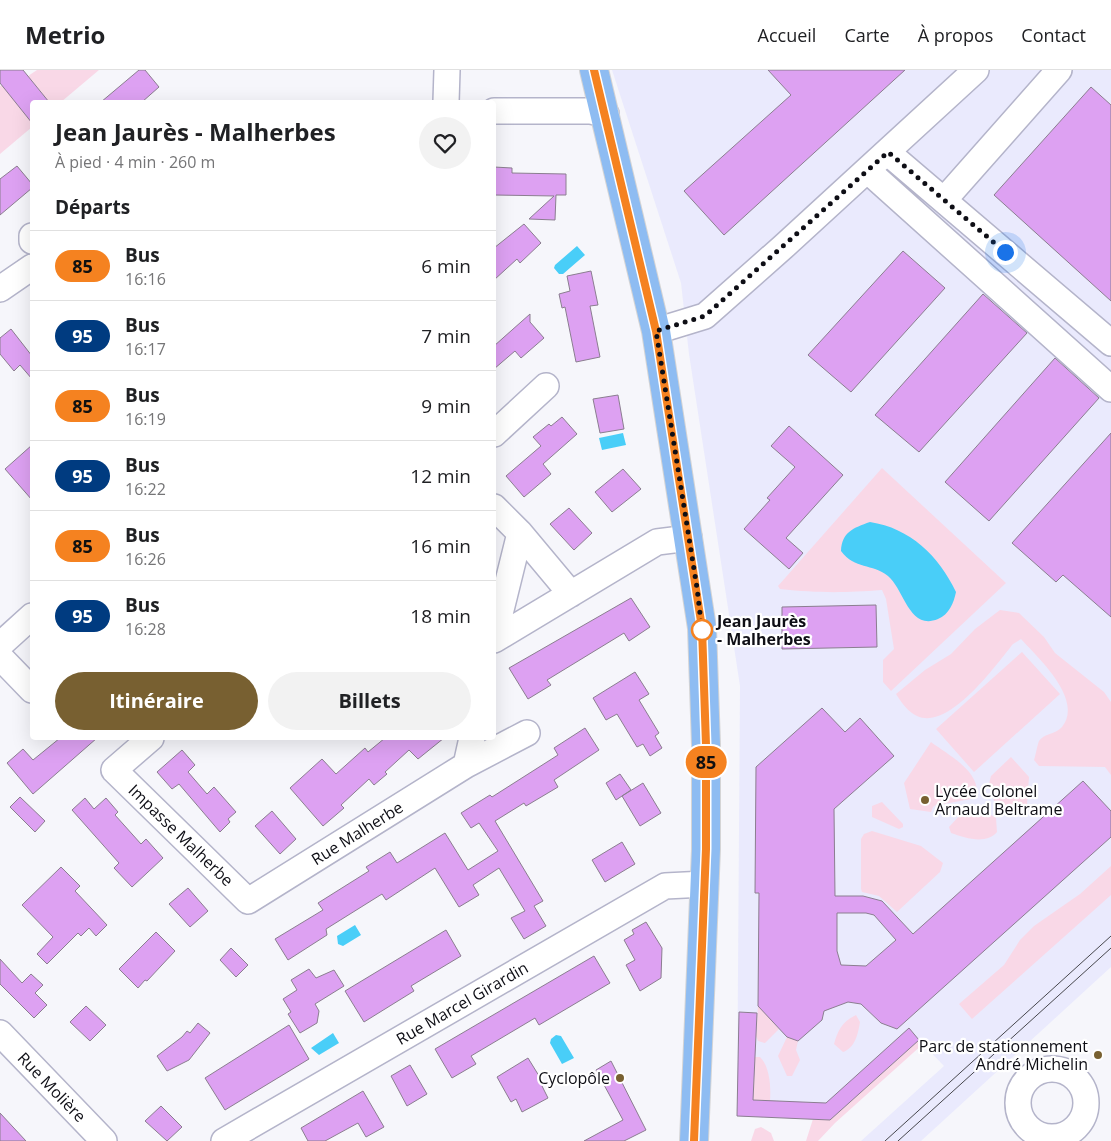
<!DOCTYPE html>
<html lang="fr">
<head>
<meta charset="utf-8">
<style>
	body { margin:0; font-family:"Open Sans",sans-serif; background:#f2f2f2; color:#202124; height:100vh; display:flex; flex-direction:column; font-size:19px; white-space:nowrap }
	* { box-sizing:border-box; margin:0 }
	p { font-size:16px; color:#757577 }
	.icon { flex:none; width:28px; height:28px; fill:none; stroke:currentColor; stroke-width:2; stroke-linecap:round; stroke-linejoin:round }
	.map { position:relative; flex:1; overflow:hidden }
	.details { position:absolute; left:30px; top:30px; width:466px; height:640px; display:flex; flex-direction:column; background:#fff; border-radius:5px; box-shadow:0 5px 20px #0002 }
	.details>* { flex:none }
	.badge { padding:0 10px; border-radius:16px; font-size:18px; line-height:32px }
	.you { position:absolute; width:25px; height:25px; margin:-12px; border:4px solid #fff; border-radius:50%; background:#1a73e8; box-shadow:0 0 0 8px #1a73e833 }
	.map>.badge { position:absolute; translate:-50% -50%; box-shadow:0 0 0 2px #fff }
	h2 { padding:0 25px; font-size:19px; line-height:45px }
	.round { display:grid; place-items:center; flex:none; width:52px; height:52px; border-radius:26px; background:#f2f2f2 }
	.summary { display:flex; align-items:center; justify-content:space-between; height:85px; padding:0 25px }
	h1 { font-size:24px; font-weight:700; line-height:38px }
	.cta { display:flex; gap:10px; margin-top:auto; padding:10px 25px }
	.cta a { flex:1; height:58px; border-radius:30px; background:#786031; color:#fff; font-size:20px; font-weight:700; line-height:58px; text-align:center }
	.cta a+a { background:#f2f2f2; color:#202124 }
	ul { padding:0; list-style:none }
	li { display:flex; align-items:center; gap:15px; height:70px; padding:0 25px; border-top:1px solid #e0e0e0 }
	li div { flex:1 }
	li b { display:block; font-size:19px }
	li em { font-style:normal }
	li .badge { min-width:55px; font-weight:700; text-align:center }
	header { display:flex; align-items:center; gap:30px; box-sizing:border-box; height:70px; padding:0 25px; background:#fff; border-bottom:1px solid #e0e0e0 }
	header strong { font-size:24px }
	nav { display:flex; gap:28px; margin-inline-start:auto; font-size:18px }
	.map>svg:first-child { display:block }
	.built { fill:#eaeafd }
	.green { fill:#f9d8e7 }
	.water { fill:#49cef8 }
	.building { fill:#dda1f2; stroke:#8b7e90; fill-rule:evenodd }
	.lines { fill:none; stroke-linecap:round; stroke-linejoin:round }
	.minor-casing { stroke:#b4b4ca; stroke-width:28 }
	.major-casing { stroke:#d4d4d5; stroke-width:30 }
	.minor { stroke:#fff; stroke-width:25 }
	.major { stroke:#8ebcf2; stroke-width:28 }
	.tram { stroke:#47474d; stroke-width:1 }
	.line-casing { stroke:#fff; stroke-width:11 }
	.line { stroke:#f58220; stroke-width:8 }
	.walk { stroke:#0e0e15; stroke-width:5; stroke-dasharray:0 9 }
	.stop-dot { fill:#fff; stroke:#f58220; stroke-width:2.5 }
	.poi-dot { fill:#786031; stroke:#fff; stroke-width:2 }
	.labels { text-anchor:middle; stroke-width:4.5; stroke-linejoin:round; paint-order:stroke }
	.stop-label { font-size:16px; font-weight:bold; fill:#0e0e15; stroke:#fff; text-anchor:start }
	.poi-label { font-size:16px; fill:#0e0e15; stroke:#fff; text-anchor:end }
	.street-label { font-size:16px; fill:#0e0e15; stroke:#fff }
</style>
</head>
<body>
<header>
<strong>Metrio</strong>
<nav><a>Accueil</a><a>Carte</a><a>À propos</a><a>Contact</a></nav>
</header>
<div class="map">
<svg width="1111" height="1071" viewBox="0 0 1111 1071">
	<rect width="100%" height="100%" fill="#f6f6fb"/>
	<path class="built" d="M612,0H1111V897L921,1071H861L944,996L919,970L830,1050L737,1046L740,616L689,284L681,213Z"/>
	<path class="green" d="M37,0H99L61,32H43L47,30L28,6Z
		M3,15L27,46L32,42V57L0,84V16Z
		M882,398L1006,513L891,621L883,612V590L894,579L886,529L882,520C843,523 818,523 780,519L778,516Z
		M1000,540L1019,543L1044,567L1055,583L1104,622L1111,632V705L1105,697L1039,696L1034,690C1036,684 1037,676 1039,671C1043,664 1056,664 1062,657C1084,629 1038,588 1021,569L1013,574C996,595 949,661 917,646C908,642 901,632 896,624L925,600L951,584L975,559Z
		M1022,582L1060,624L974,702L936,659Z
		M931,672C948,685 983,702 976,728L944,734L941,731L933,737L931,742L910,739L904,713Z
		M1011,687L1029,707L1027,734L1024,740L996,735L992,726H996V719L989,714L991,706Z
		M882,732L903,754V757L899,759L872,747V736Z
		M961,744L991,745L996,748L997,762C986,775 965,768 951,763L949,757Z
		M872,761L921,776L943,793L940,802L897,842L879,826L862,822L861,819V769L864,764Z
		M1111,796V825L972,949L959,934L1004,895L1020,870L1034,856L1080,824Z
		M758,935L779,959L765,973L758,971L756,966Z
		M856,945L860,952C858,964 855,978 843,982L834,974C838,960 842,952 856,945Z
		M787,967L798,971L796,980L800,990L792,1006H787L778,986Z
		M919,970L923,974L835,1053L818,1071H806L813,1049L830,1050Z
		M754,987H760C770,997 771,1017 770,1031L753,1030Z
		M761,1057L771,1063L774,1071H751L755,1059Z"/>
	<path class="water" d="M577,176L585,185L563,204H559L554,198L555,195Z
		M623,363L626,375L602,380L599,368Z
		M870,452C910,458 939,486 956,522C954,532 949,545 938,549C909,561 904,519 888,506C872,493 855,500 841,481C842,462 853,458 870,452Z
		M355,855L361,865L343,876L338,874L337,866Z
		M333,963L339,973L319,985L311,978Z
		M556,965L561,966L574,988L562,994L550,973L551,969Z"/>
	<path class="building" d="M0,0H23L49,32H32V53L0,13Z
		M139,0H145L159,17L142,32H101Z
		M768,0H905L724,165L684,121L791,25Z
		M1091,17L1111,35V231L994,125Z
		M17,96L32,114V118L0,145V109Z
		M494,97L512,98V103L566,104V125H556L555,150L529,149L554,126L494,125Z
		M524,154L541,173L520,193L517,189L494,210V178Z
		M903,181L945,218L851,322L808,285Z
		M591,201L598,235L590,236L600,287L576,292L565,237L562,238L559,224L570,221L567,206Z
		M983,224L1027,263L919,382L875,345Z
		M530,244V252L544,268L521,288L515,281L494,299V276Z
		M11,259L32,286V309L20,295L14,301L0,284V268Z
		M1055,288L1099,328L989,451L945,412Z
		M618,325L624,359L600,363L593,329Z
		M562,347L577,364L543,394L551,404L524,427L506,406L541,376L533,367L549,354L551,356Z
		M789,356L843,405L786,468L803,483L789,499L744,459L770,430L767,428L795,397L771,376Z
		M1111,363V547L1063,505L1056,512L1012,473Z
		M32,375V430L5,399Z
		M623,399L641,419L612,442L595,422Z
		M569,438L592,463L574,480L550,454Z
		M631,528L650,557L629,571L624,563L547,610L551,615L528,629L509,598Z
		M876,535L877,577L782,579V537Z
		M635,602L649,624L639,630L659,663L655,666L662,678L650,686L643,674L637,677L617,644L606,650L593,628Z
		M822,638L845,662L860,648L894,686L834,739L835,826H863L882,831L913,864L1083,711L1111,741V767L897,959L881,953L861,934L848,932L824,941L822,950L798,971L787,967L758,936L759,823H755L756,697ZM837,843H866L874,845L896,870L866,896L841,895L837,881Z
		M585,658L599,680L554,710L558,717L526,736L524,733L495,751L543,831L534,836L546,856L524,869L511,848L525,841L499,798L473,815L479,825L459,837L435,798L386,830L382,824L326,859L327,865L288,890L275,869L323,840L318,833L369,801L366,797L390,782L397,793L445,763L468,800L498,781L479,753L471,758L461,743L490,725L492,727L558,685L554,678Z
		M60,668H97L33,724L7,693L23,679L33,690Z
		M385,668H444L418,689L409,680L385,702L387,704L374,715L369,709L341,735L344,738L323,756L290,718L322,689L336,704L365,678L368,682Z
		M182,680L195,695L188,702L207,724L214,717L236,742L228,749L230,752L220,762L179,714L172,719L157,702Z
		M620,704L631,720L616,730L606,713Z
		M643,713L661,743L640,756L622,726Z
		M20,727L45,751L35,762L10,737Z
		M85,728L94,739L106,728L118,742L115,745L141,774L146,769L163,788L132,817L114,798L119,793L72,740Z
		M272,741L296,769L280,784L255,756Z
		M622,772L635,794L605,812L592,790Z
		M61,797L80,816L75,821L107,855L96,866L89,858L81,866L78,863L47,894L37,884L53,867L22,835Z
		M188,818L208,841L190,857L169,834Z
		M646,852L662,878L661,908L640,921L626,895L635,890L624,870L634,864L632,860Z
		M446,860L461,886L411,916L414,921L364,952L345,921Z
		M156,862L175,881L147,911L145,910L138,918L119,899Z
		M231,878L248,895L236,907L220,890Z
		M594,886L610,913L539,955L535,948L471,986L476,994L452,1008L435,979Z
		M0,889L22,913L31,904L43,915L35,923L47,935L34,948L0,914Z
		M309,899L316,908L334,900L344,916L315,934L319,941L317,953L300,963L288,944L291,942L283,929L297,920L291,910Z
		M86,936L106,955L90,971L70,952Z
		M739,942L757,943L753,1030L826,1033L909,958L919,970L830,1050L737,1046Z
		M198,953L210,963L189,990L167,1001L157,986L182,967L187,961L190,963Z
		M289,955L309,989L225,1040L205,1008Z
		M528,988L544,1014L542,1016L548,1028L522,1042L516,1029L511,1032L497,1007Z
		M611,991L646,1060L624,1071H584L623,1050L596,1000Z
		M410,995L427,1024L407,1036L391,1006Z
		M363,1021L384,1057L366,1067L358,1053L325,1071H308L301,1058Z
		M161,1036L182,1057L167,1071L145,1051Z
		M0,1043L26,1071H0Z"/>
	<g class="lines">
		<g class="minor-casing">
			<path id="minor" d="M446,32L447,0
				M494,41H590L606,44
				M887,82L1111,273
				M867,100L1111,319
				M944,130L1059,0
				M32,166V171
				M0,219L32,197
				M656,261L705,246L783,177L976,0
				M494,364L546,316
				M494,437L520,463L571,524
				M494,568L520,463
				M494,570L657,472L689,468
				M0,575L32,546
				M0,587L32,620
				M151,668L114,700L248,831L466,695
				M472,668L466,695L527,663
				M0,963L104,1071
				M1018 1033a34 34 0 1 1 68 0a34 34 0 1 1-68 0Z
				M224,1071L665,816L705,814"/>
		</g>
		<g class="major-casing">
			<path id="major" d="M594,0L656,261L702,558L706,675V779L694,1071"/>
		</g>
		<use href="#minor" class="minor"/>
		<use href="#major" class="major"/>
		<path class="tram" d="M885,1071L1111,866
			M898,1071L1111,878"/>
	</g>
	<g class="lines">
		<g class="line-casing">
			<path id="line" d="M594,0L656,261L702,558L706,675V779L694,1071"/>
		</g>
		<use href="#line" class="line"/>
		<path class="walk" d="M702,560L697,518L656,261L705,246L888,82L1005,182"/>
	</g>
	<circle class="stop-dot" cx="702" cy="560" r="10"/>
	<g class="poi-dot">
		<circle cx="925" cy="730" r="5"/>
		<circle cx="1098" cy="985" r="5"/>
		<circle cx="620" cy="1008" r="5"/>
	</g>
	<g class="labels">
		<g class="stop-label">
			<text x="717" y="557">Jean Jaurès<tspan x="717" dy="18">- Malherbes</tspan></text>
		</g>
		<g class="poi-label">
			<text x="935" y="727" text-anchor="start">Lycée Colonel<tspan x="935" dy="18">Arnaud Beltrame</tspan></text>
			<text x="1088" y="982">Parc de stationnement<tspan x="1088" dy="18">André Michelin</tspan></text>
			<text x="610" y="1014">Cyclopôle</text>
		</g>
		<g class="street-label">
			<text transform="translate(357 763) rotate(-32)" y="6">Rue Malherbe</text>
			<text transform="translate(181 765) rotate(44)" y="6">Impasse Malherbe</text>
			<text transform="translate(462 933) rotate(-30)" y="6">Rue Marcel Girardin</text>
			<text transform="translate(52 1017) rotate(46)" y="6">Rue Molière</text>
		</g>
	</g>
</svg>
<div class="you" style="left:1005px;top:182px"></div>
<b class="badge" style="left:706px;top:692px;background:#f58220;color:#111">85</b>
<section class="details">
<div class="summary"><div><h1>Jean Jaurès - Malherbes</h1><p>À pied · 4 min · 260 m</p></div><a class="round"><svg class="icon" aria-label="heart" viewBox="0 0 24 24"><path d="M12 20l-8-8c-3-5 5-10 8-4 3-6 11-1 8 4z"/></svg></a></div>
<h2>Départs</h2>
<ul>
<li><span class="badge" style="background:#f58220;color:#111">85</span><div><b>Bus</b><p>16:16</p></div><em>6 min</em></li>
<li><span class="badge" style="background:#003b80;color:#fff">95</span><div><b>Bus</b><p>16:17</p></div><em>7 min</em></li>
<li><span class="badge" style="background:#f58220;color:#111">85</span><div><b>Bus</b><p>16:19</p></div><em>9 min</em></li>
<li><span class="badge" style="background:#003b80;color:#fff">95</span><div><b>Bus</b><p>16:22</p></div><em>12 min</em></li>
<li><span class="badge" style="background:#f58220;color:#111">85</span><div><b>Bus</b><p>16:26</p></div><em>16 min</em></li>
<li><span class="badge" style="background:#003b80;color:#fff">95</span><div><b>Bus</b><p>16:28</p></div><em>18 min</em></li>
</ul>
<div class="cta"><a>Itinéraire</a><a>Billets</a></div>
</section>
</div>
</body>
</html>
